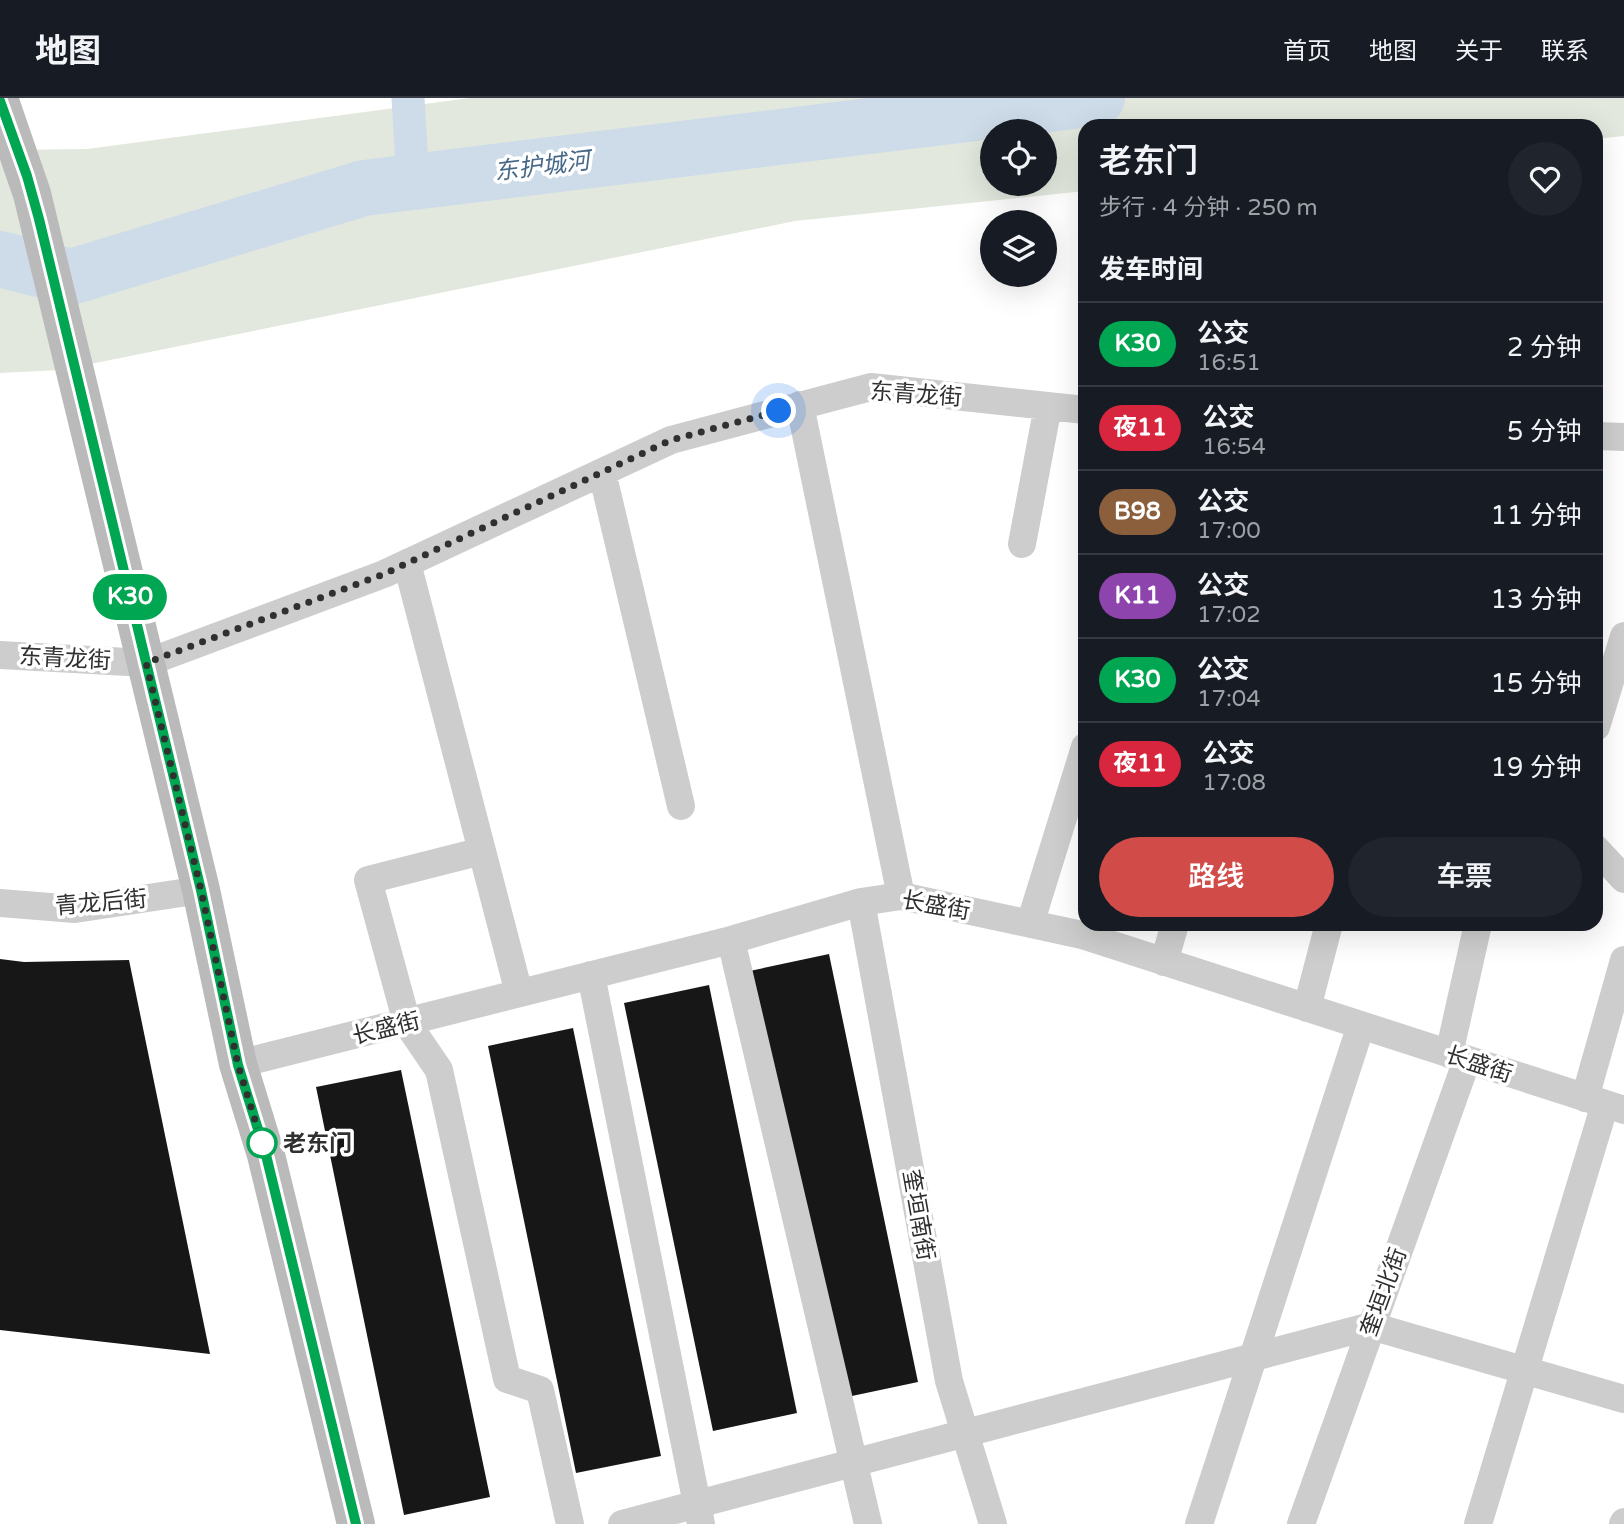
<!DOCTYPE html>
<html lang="zh">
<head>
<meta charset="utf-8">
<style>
	body { margin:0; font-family:"Varela Round","Noto Sans SC",sans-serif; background:#20242c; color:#f1f3f6; height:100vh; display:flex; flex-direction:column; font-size:26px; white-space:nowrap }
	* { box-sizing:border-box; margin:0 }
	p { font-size:23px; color:#9ea1a6 }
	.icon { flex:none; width:38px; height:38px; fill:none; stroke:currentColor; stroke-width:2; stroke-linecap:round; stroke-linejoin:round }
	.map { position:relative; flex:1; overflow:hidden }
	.drawer { position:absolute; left:1078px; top:21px; width:525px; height:812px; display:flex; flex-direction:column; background:#171b24; border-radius:21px; box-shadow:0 7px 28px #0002 }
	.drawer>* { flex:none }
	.badge { padding:0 14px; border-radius:23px; font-size:24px; line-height:46px }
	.fabs { position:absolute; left:980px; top:21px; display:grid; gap:14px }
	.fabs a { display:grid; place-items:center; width:77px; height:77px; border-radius:50%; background:#171b24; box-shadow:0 7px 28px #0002; font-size:35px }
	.you { position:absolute; width:35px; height:35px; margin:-18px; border:5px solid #fff; border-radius:50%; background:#1a73e8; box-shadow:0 0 0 10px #1a73e833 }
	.map>.badge { position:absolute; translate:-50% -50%; box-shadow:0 0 0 4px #fff }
	h2 { padding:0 21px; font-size:26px; line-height:63px }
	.round { display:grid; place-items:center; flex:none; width:74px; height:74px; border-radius:37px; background:#20242c }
	.overview { display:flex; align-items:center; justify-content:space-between; height:119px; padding:0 21px }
	h1 { font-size:33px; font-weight:600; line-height:52px }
	.primary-button { display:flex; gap:14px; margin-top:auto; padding:14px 21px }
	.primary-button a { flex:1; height:80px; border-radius:42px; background:#d14b48; color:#fff; font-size:28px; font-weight:600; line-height:80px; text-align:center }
	.primary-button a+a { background:#20242c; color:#f1f3f6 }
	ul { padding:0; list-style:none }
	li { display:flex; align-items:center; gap:21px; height:84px; padding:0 21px; border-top:2px solid #363941 }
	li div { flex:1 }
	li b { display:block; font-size:26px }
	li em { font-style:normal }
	li .badge { min-width:77px; font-weight:700; text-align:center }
	header { display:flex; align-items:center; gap:42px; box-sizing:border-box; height:98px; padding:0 35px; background:#171b24; border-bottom:2px solid #363941 }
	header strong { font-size:33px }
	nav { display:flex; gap:38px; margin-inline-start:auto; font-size:24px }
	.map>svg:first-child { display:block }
	.green { fill:#e2e8dd; fill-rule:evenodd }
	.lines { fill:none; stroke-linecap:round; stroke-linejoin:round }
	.canal { stroke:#cedce9; stroke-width:33 }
	.river { stroke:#cedce9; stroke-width:56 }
	.building { fill:#171717 }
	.minor { stroke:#cdcdcd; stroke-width:28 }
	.secondary { stroke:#bababa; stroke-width:38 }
	.line-casing { stroke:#fff; stroke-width:16 }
	.line { stroke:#00a651; stroke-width:10 }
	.walk { stroke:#303030; stroke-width:7; stroke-dasharray:0 12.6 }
	.stop-dot { fill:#fff; stroke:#00a651; stroke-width:3.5 }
	.labels { text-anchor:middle; stroke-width:7; stroke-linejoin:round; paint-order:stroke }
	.street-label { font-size:23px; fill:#303030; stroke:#fff }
	.stop-label { font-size:23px; font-weight:bold; fill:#303030; stroke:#fff; text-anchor:start }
	.water-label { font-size:24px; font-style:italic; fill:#476989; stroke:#fff }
</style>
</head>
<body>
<header>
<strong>地图</strong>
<nav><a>首页</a><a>地图</a><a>关于</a><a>联系</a></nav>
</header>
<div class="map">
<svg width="1624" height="1426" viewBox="0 0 1624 1426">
	<rect width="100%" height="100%" fill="#fff"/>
	<path class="green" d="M470,0H1624V38L1596,41V28H1085V93L795,123L61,272L0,275V52L87,51ZM992,33H1045V86H992Z"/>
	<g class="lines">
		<path class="canal" d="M408,0L413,84"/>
		<path class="river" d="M0,161L71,179L364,90L1097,0"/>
	</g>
	<path class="building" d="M829,856L918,1284L833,1302L745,874Z
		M0,861L24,864L129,862L210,1256L0,1232Z
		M709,887L797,1315L713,1333L624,905Z
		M573,930L661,1358L576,1375L488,948Z
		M401,972L490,1399L404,1417L316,989Z"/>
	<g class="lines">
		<path class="minor" d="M800,307L901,798
			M1596,338L1624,339
			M602,374L681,708
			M1022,446L1048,308
			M407,465L519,895
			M0,557L146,565L384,476L671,342L871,289L1085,312
			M1596,629L1624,538
			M1596,751L1624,781
			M482,753L368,782L407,925L439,972L507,1281L540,1292L570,1426
			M861,804L949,1283L993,1426
			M0,805L75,811L201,792
			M1030,826L1085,649
			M731,842L868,1426
			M1164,864L1175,826
			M591,877L701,1426
			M1307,910L1329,826
			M1449,956L1478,826
			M238,966L731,842L861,804L901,798L1082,837L1624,1012
			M1585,1000L1624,862
			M622,1426L1371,1228L1624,1301
			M1199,1426L1361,927
			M1301,1426L1467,962
			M1478,1426L1605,1006
			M1623,1426L1624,1424"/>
		<path class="secondary" d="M0,3L32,96L201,792L238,966L266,1057L356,1426"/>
	</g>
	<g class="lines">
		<g class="line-casing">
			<path id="line" d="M0,3L27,78L39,121L201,792L238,967L266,1057L356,1426"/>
		</g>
		<use href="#line" class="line"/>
		<path class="walk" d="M262,1045L238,967L201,792L146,565L384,476L671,342L779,313"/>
	</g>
	<circle class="stop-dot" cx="262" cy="1045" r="14"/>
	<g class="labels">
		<g class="street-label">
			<text transform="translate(916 296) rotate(4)" y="8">东青龙街</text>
			<text transform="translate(65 560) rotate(3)" y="8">东青龙街</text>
			<text transform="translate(101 804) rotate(-5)" y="8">青龙后街</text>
			<text transform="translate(936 807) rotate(10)" y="8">长盛街</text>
			<text transform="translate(386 930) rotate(-14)" y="8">长盛街</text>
			<text transform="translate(1479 966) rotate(18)" y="8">长盛街</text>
			<text transform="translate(919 1117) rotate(80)" y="8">奎垣南街</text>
			<text transform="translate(1383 1194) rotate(-70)" y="8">奎垣北街</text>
		</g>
		<g class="stop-label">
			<text x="283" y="1053">老东门</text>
		</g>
		<g class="water-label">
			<text transform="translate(542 68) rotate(-7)" y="8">东护城河</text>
		</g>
	</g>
</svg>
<div class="fabs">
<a><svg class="icon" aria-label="locate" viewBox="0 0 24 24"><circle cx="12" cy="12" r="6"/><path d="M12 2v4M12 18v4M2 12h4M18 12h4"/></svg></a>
<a><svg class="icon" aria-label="layers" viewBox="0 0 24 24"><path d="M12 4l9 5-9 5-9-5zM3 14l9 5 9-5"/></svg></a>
</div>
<div class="you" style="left:779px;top:313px"></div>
<b class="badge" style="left:130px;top:499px;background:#00a651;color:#fff">K30</b>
<section class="drawer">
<div class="overview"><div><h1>老东门</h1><p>步行 · 4 分钟 · 250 m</p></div><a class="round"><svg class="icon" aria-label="heart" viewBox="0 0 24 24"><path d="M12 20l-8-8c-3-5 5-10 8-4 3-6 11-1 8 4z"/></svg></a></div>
<h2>发车时间</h2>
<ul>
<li><span class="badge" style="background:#00a651;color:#fff">K30</span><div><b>公交</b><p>16:51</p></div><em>2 分钟</em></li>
<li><span class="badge" style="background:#d7263d;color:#fff">夜11</span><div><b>公交</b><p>16:54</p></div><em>5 分钟</em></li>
<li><span class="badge" style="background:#8b5e3c;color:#fff">B98</span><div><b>公交</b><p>17:00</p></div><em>11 分钟</em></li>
<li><span class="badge" style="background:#8e44ad;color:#fff">K11</span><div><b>公交</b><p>17:02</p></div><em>13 分钟</em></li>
<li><span class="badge" style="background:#00a651;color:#fff">K30</span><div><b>公交</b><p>17:04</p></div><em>15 分钟</em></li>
<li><span class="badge" style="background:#d7263d;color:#fff">夜11</span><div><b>公交</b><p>17:08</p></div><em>19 分钟</em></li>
</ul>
<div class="primary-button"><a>路线</a><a>车票</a></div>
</section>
</div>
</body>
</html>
